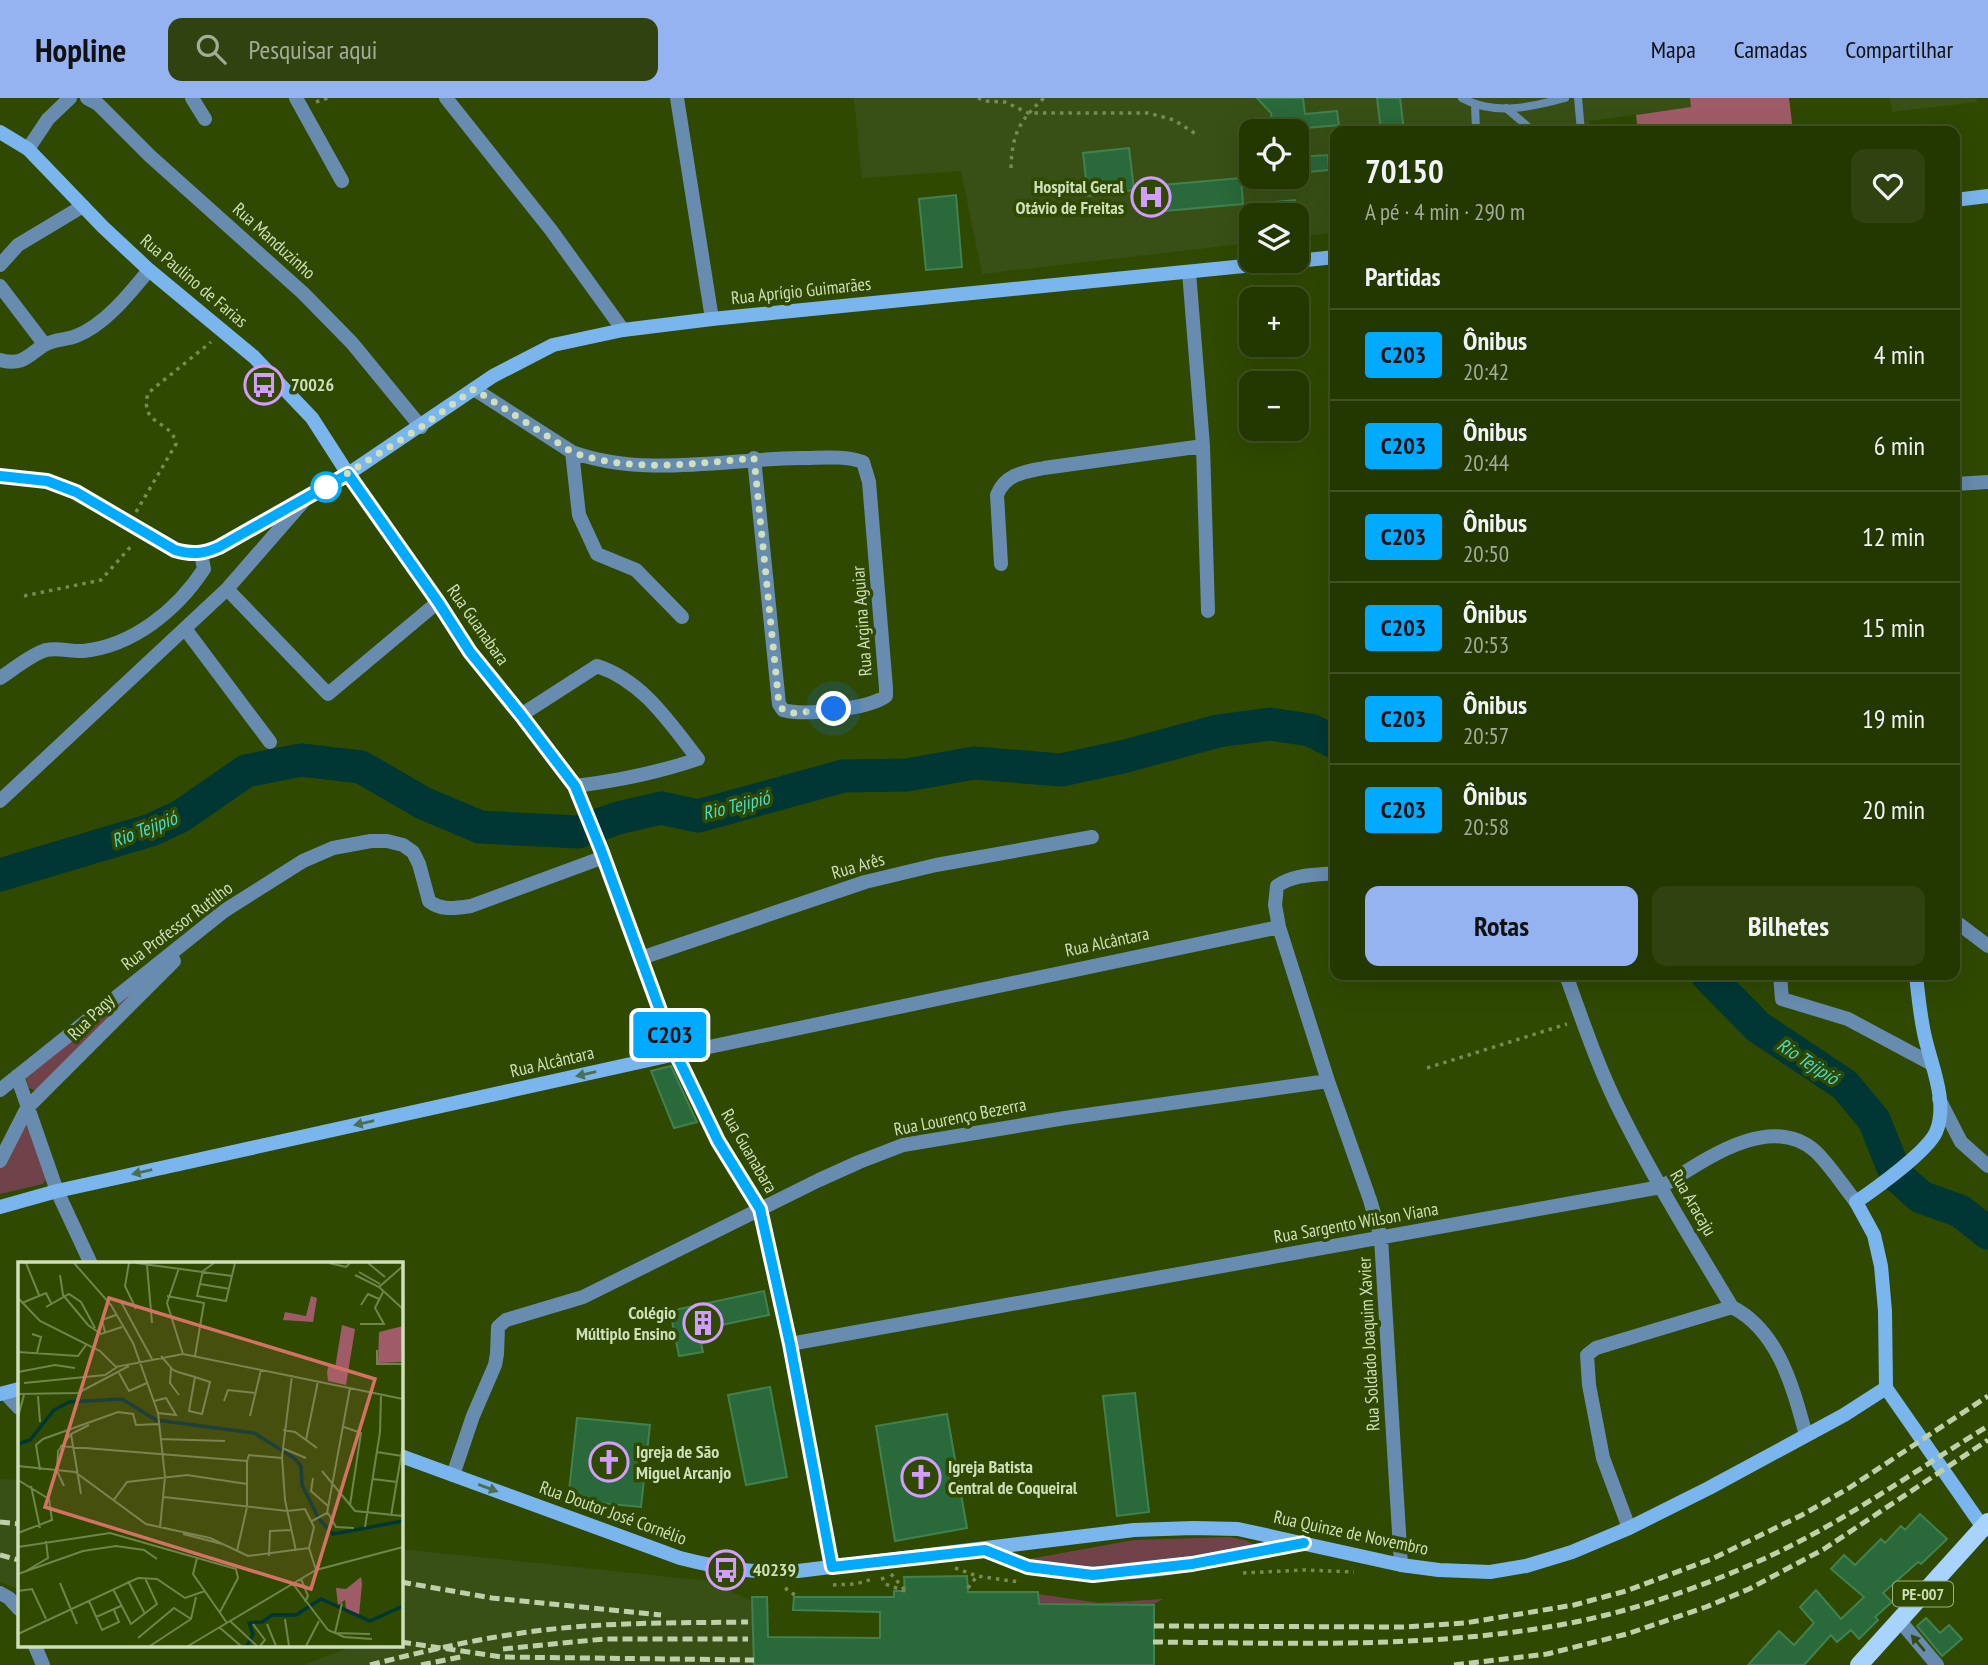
<!DOCTYPE html>
<html lang="pt">
<head>
<meta charset="utf-8">
<style>
	body { margin:0; font-family:"PT Sans Narrow",sans-serif; background:#2f420f; color:#f1f3f6; height:100vh; display:flex; flex-direction:column; font-size:26px; white-space:nowrap }
	* { box-sizing:border-box; margin:0 }
	p { font-size:23px; color:#a3ac99 }
	.icon { flex:none; width:38px; height:38px; fill:none; stroke:currentColor; stroke-width:2; stroke-linecap:round; stroke-linejoin:round }
	.map { position:relative; flex:1; overflow:hidden }
	.sheet { position:absolute; left:1330px; top:28px; width:630px; height:854px; display:flex; flex-direction:column; background:#233700; border-radius:14px; box-shadow:0 7px 28px #0002,0 0 0 2px #405122 }
	.sheet>* { flex:none }
	.badge { padding:0 14px; border-radius:5px; font-size:24px; line-height:46px }
	.controls { position:absolute; left:1239px; top:21px; display:grid; gap:14px }
	.controls a { display:grid; place-items:center; width:70px; height:70px; border-radius:14px; background:#233700; box-shadow:0 7px 28px #0002,0 0 0 2px #405122; font-size:35px }
	.you { position:absolute; width:35px; height:35px; margin:-18px; border:5px solid #fff; border-radius:50%; background:#1a73e8; box-shadow:0 0 0 10px #1a73e833 }
	.map>.badge { position:absolute; translate:-50% -50%; box-shadow:0 0 0 4px #fff }
	h2 { padding:0 35px; font-size:26px; line-height:63px }
	.round { display:grid; place-items:center; flex:none; width:74px; height:74px; border-radius:14px; background:#2f420f }
	.head { display:flex; align-items:center; justify-content:space-between; height:119px; padding:0 35px }
	h1 { font-size:33px; font-weight:700; line-height:52px }
	.cta { display:flex; gap:14px; margin-top:auto; padding:14px 35px }
	.cta a { flex:1; height:80px; border-radius:14px; background:#95b2f1; color:#111; font-size:28px; font-weight:700; line-height:80px; text-align:center }
	.cta a+a { background:#2f420f; color:#f1f3f6 }
	ul { padding:0; list-style:none }
	li { display:flex; align-items:center; gap:21px; height:91px; padding:0 35px; border-top:2px solid #405122 }
	li div { flex:1 }
	li b { display:block; font-size:26px }
	li em { font-style:normal }
	li .badge { min-width:77px; font-weight:700; text-align:center }
	header { display:flex; align-items:center; gap:42px; box-sizing:border-box; height:98px; padding:0 35px; background:#95b2f1; color:#111 }
	header strong { font-size:33px }
	nav { display:flex; gap:38px; margin-inline-start:auto; font-size:24px }
	.search { width:490px; height:63px; background:#2f420f; display:flex; align-items:center; gap:18px; box-sizing:border-box; padding:0 24px; border-radius:14px; color:#a3ac99; font-size:26px }
	.map>svg:first-child { display:block }
	.built { fill:#385016; fill-rule:evenodd }
	.green { fill:#70424a }
	.forest { fill:#9f5c68 }
	.lines { fill:none; stroke-linecap:round; stroke-linejoin:round }
	.river { stroke:#003734; stroke-width:33 }
	.building { fill:#2a6939; stroke:#42804f; stroke-width:2 }
	.path { stroke:#758b53; stroke-width:3.5; stroke-dasharray:3.5 5; stroke-linecap:butt }
	.lane { stroke:#688caf; stroke-width:8 }
	.street { stroke:#688caf; stroke-width:14 }
	.secondary { stroke:#7bb5ee; stroke-width:14 }
	.primary { stroke:#a8d3ff; stroke-width:18 }
	.rail { stroke:#bed0a9; stroke-width:5; stroke-dasharray:10 5; stroke-linecap:butt }
	.oneway { fill:#4a6f53 }
	.oneway2 { fill:#324c09 }
	.line-casing { stroke:#fff; stroke-width:16 }
	.line { stroke:#0af; stroke-width:10 }
	.walk { stroke:#cedfbc; stroke-width:7; stroke-dasharray:0 12.6 }
	.stop-dot { fill:#fff; stroke:#0af; stroke-width:3.5 }
	.labels { text-anchor:middle; stroke-width:7; stroke-linejoin:round; paint-order:stroke }
	.shield { fill:#2f4900; stroke:#9eb284; stroke-width:2 }
	.shield-label { font-size:16px; font-weight:bold; fill:#cedfbc }
	.poi-label { font-size:18px; font-weight:bold; fill:#cedfbc; stroke:#2f4900; text-anchor:start }
	.street-label { font-size:18px; fill:#cedfbc; stroke:#2f4900 }
	.water-label { font-size:19px; font-style:italic; fill:#4cd9d0; stroke:#2f4900 }
	.inset-river { fill:none; stroke:#003734; stroke-width:3.5 }
	.inset-road { fill:none; stroke:#6f854b; stroke-width:2 }
	.view { fill:#d37163; fill-opacity:0.15; stroke:#d37163; stroke-width:3.5 }
	.inset-edge { fill:none; stroke:#cedfbc; stroke-width:3.5 }
</style>
</head>
<body>
<header>
<strong>Hopline</strong>
<div class="search"><svg class="icon" aria-label="search" viewBox="0 0 24 24"><circle cx="10" cy="10" r="6"/><path d="M15 15l6 6"/></svg>Pesquisar aqui</div>
<nav><a>Mapa</a><a>Camadas</a><a>Compartilhar</a></nav>
</header>
<div class="map">
<svg width="1988" height="1567" viewBox="0 0 1988 1567">
	<rect width="100%" height="100%" fill="#2f4900"/>
	<path class="built" d="M854,0H1690L1692,9L1589,23L1590,33H1335V135L1297,139V117H1251V145L982,176L961,73L862,80ZM1251,33H1297V79H1251Z
		M1889,0H1976L1977,4L1892,14Z
		M0,1381L19,1382V1491L0,1484Z
		M401,1451L709,1483L752,1503L754,1567H304L348,1550L336,1548H401Z"/>
	<path class="green" d="M130,892L139,894L36,993L28,989L26,979Z
		M21,1028H28L48,1078L43,1086L0,1096V1067Z
		M1229,1439L1245,1442L1257,1448C1200,1460 1145,1471 1086,1470C1065,1469 1048,1469 1029,1461L1134,1442Z
		M1038,1496L1100,1505L1163,1501L1154,1506H1039Z"/>
	<path class="forest" d="M1690,0H1789L1793,33H1638L1636,17L1691,9Z"/>
	<g class="lines">
		<path class="river" d="M0,777L151,732L181,718L246,673L301,662L361,669L423,705L480,729L578,734L618,720L661,710L698,718L843,678L907,677L974,665L1061,672L1126,658L1218,633L1270,626L1310,632L1335,644
			M1707,877L1758,929L1845,987L1874,1022L1896,1077L1921,1099L1960,1113L1988,1135"/>
	</g>
	<path class="building" d="M1257,0H1303L1305,16L1337,13L1339,27L1306,30V33H1273L1271,15Z
		M1377,0H1400L1404,33H1381Z
		M1129,50L1134,92L1088,98L1083,55Z
		M1328,57L1329,72L1297,75V59Z
		M1241,80L1243,106L1153,114L1150,88Z
		M956,97L962,169L926,172L919,101Z
		M1295,102L1297,117H1276L1275,104Z
		M671,968L697,1024L674,1030L651,973Z
		M764,1193L769,1217L698,1232L703,1254L679,1258L670,1213Z
		M770,1289L787,1379L746,1387L728,1297Z
		M1135,1295L1149,1414L1117,1418L1103,1298Z
		M947,1316L967,1430L895,1443L876,1328Z
		M577,1320L650,1327L641,1409L568,1402Z
		M1920,1416L1947,1441L1921,1466L1918,1464L1883,1495L1892,1504L1875,1519L1878,1522L1859,1541L1851,1532L1837,1544L1831,1537L1804,1567H1748L1779,1533L1794,1547L1814,1525L1800,1509L1816,1492L1841,1521L1864,1499L1831,1471L1844,1457L1855,1467L1881,1441L1885,1445L1901,1428L1905,1432Z
		M967,1478L968,1494H1038L1039,1506L1154,1507V1567H754L752,1499H767L768,1539L880,1540V1514L793,1512L794,1499H894V1493H905L904,1479Z
		M1926,1520L1940,1535L1949,1527L1962,1541L1942,1558L1917,1528Z"/>
	<g class="lines">
		<path class="path" d="M978,0L986,3L1005,4L1028,15H1148L1174,22L1199,38
			M316,4L328,0
			M1011,70C1012,36 1019,23 1044,0
			M136,414L176,346C172,321 139,329 148,295L211,244
			M24,498L101,482L133,446
			M1427,970L1567,926
			M955,1470L977,1478L1019,1484
			M1243,1475L1304,1472L1354,1474
			M891,1476L904,1491
			M882,1479L885,1486L905,1493
			M833,1487L855,1486L873,1481
			M785,1490L799,1500
			M968,1490L977,1478"/>
		<path class="lane" d="M1462,0C1494,18 1532,9 1565,0
			M1578,0L1581,33
			M1475,6L1476,33
			M1506,10L1533,33"/>
		<path class="street" d="M87,0L98,6L150,58L303,195L352,245L421,329
			M192,0L205,21
			M296,0L342,83
			M446,0L551,132L623,232
			M677,0L712,221
			M28,51L48,21L70,0
			M0,167L18,147L83,108
			M1189,174L1203,348L1208,513
			M0,188L45,247
			M0,262C23,268 27,258 44,247C54,241 66,242 76,238C105,227 130,195 149,172
			M474,291L572,354C644,380 725,361 800,360C821,360 843,357 863,364L869,384L886,590V598C868,611 804,618 783,612L779,606L754,360
			M572,354L579,417L597,456L636,472L682,519
			M0,378L47,383L76,394L175,452C192,457 203,456 219,449L348,376
			M1955,386L1988,384
			M1001,466L997,397C1005,376 1024,374 1044,370L1203,348
			M227,491L328,596L438,504
			M186,532L270,644
			M0,580C14,571 30,557 46,552C59,549 71,554 83,553C133,548 177,512 204,471L201,456
			M521,617L597,568C643,583 669,624 698,661C657,675 617,683 575,688
			M0,703L227,491L309,397
			M1335,775C1315,777 1294,776 1277,788L1275,807L1279,829L1328,983L1370,1102L1381,1140L1401,1467
			M1955,823L1988,848
			M641,860L865,784L936,767L1092,739
			M1566,877C1583,924 1599,972 1622,1017C1655,1083 1694,1146 1732,1209C1779,1233 1793,1290 1806,1337
			M1780,877L1782,901L1848,921L1932,966
			M676,956L1279,829
			M17,978L57,1093L91,1166
			M0,992L224,813L303,763L333,750L371,743H387L403,747L413,754L419,766L429,803C441,813 456,810 471,808L604,759
			M1939,1001L1961,1044L1988,1068
			M0,1063L27,1010L174,863
			M790,1246L1661,1089C1702,1064 1769,1013 1815,1053C1830,1067 1843,1088 1856,1104
			M5,1295L19,1310
			M453,1377L473,1318L495,1267L497,1256L498,1229L506,1222L583,1199L819,1082L859,1064L903,1047L1065,1020L1328,983
			M1629,1430L1603,1360L1589,1287L1587,1257L1596,1250L1732,1209
			M985,1452C999,1457 1015,1465 1030,1469C1115,1488 1218,1462 1302,1445
			M0,1495L9,1500L19,1511
			M1900,1523L1937,1567
			M35,1548L43,1567"/>
		<path class="secondary" d="M0,34L28,51L103,129L149,172L254,259L312,320L348,376L438,504L470,554L521,617L575,688L602,752L676,956L718,1043L760,1111L790,1246L832,1469
			M1955,102L1988,98
			M1297,163L1335,159
			M348,376L493,278L553,247L623,232L712,221L1295,163
			M1916,877C1918,896 1920,916 1924,935C1930,965 1949,1004 1936,1034C1927,1054 1875,1091 1856,1104L1874,1137L1881,1168L1885,1213L1886,1290L1982,1428
			M0,1109L57,1093L676,956
			M0,1296L19,1291
			M401,1358L680,1460C723,1471 753,1475 798,1473L1134,1432L1193,1430L1238,1431L1401,1467L1439,1472L1490,1474L1526,1468L1572,1454L1629,1430L1709,1390L1844,1317L1886,1290"/>
		<path class="primary" d="M1859,1567L1988,1424"/>
		<path class="rail" d="M0,1424L19,1426
			M0,1457L19,1462
			M401,1484L492,1500L661,1517
			M1154,1528L1404,1529L1465,1525L1574,1507L1626,1493L1714,1460L1802,1417L1849,1390L1988,1298
			M401,1544L502,1559L754,1562
			M1153,1544C1290,1545 1430,1551 1565,1526C1635,1513 1705,1488 1770,1458C1847,1422 1916,1372 1988,1328
			M503,1551L604,1541H748
			M370,1567C428,1552 485,1539 544,1532C611,1524 680,1525 748,1524
			M421,1567L465,1558
			M1454,1567L1547,1556L1627,1536L1706,1509L1749,1491L1824,1451L1988,1342"/>
	</g>
	<defs><path id="oneway-solid" d="M-6-.8H1V-3.2L6.5 0L1 3.2V.8H-6Z" transform="scale(1.75)"/></defs>
	<g class="oneway">
		<use href="#oneway-solid" transform="translate(586 976) rotate(167)"/>
		<use href="#oneway-solid" transform="translate(364 1025) rotate(167)"/>
		<use href="#oneway-solid" transform="translate(142 1074) rotate(167)"/>
		<use href="#oneway-solid" transform="translate(488 1390) rotate(20)"/>
	</g>
	<use class="oneway2" href="#oneway-solid" transform="translate(1918 1545) rotate(-130)"/>
	<g class="lines">
		<g class="line-casing">
			<path id="line" d="M0,378L47,383L76,394L175,452C192,457 203,456 219,449L348,376L438,504L470,554L521,617L575,688L601,752L676,956L718,1043L760,1111L790,1246L832,1469L985,1452L1028,1469L1093,1477L1192,1466L1304,1445"/>
		</g>
		<use href="#line" class="line"/>
		<path class="walk" d="M326,389L421,329L474,291L572,354C631,375 693,366 754,360L779,606L783,612L793,615L834,611"/>
	</g>
	<defs>
		<g id="hospital-ring" transform="scale(2.0125)"><circle r="9.5" fill="#2f4900" stroke="#d29dfd" stroke-width="1.5"/><path d="M-5-5h3v3.5h4V-5h3V5h-3V1.5h-4V5h-3Z" fill="#d29dfd"/></g>
		<g id="bus-ring" transform="scale(2.0125)"><circle r="9.5" fill="#2f4900" stroke="#d29dfd" stroke-width="1.5"/><path d="M-5-6H5V4H4V6H2V4H-2V6H-4V4H-5ZM-3.5-4V0h7V-4ZM-3.5 1.2v1.5H-2V1.2ZM2 1.2v1.5H3.5V1.2Z" fill="#d29dfd"/></g>
		<g id="building-ring" transform="scale(2.0125)"><circle r="9.5" fill="#2f4900" stroke="#d29dfd" stroke-width="1.5"/><path d="M-4-6H4V6H1V3H-1V6H-4ZM-2.5-4.3h1.7v1.8h-1.7ZM.8-4.3h1.7v1.8H.8ZM-2.5-1h1.7V.8h-1.7ZM.8-1h1.7V.8H.8Z" fill="#d29dfd"/></g>
		<g id="church-ring" transform="scale(2.0125)"><circle r="9.5" fill="#2f4900" stroke="#d29dfd" stroke-width="1.5"/><path d="M-1.2-6h2.4v3.5h3.3v2.4h-3.3V6h-2.4V-.1h-3.3v-2.4h3.3Z" fill="#d29dfd"/></g>
	</defs>
	<g fill-rule="evenodd">
		<use href="#hospital-ring" x="1151" y="99"/>
		<use href="#bus-ring" x="264" y="287"/>
		<use href="#building-ring" x="703" y="1225"/>
		<use href="#church-ring" x="609" y="1364"/>
		<use href="#church-ring" x="921" y="1379"/>
		<use href="#bus-ring" x="726" y="1472"/>
	</g>
	<circle class="stop-dot" cx="326" cy="389" r="14"/>
	<g class="labels">
		<rect class="shield" x="1893" y="1483.5" width="60" height="25" rx="5"/>
		<g class="shield-label">
			<text x="1923" y="1502">PE-007</text>
		</g>
		<g class="poi-label">
			<text x="1124" y="95" text-anchor="end">Hospital Geral<tspan x="1124" dy="21">Otávio de Freitas</tspan></text>
			<text x="291" y="293">70026</text>
			<text x="676" y="1221" text-anchor="end">Colégio<tspan x="676" dy="21">Múltiplo Ensino</tspan></text>
			<text x="636" y="1360">Igreja de São<tspan x="636" dy="21">Miguel Arcanjo</tspan></text>
			<text x="948" y="1375">Igreja Batista<tspan x="948" dy="21">Central de Coqueiral</tspan></text>
			<text x="753" y="1478">40239</text>
		</g>
		<g class="street-label">
			<text transform="translate(274 143) rotate(42)" y="6">Rua Manduzinho</text>
			<text transform="translate(194 183) rotate(40)" y="6">Rua Paulino de Farias</text>
			<text transform="translate(801 193) rotate(-6)" y="6">Rua Aprígio Guimarães</text>
			<text transform="translate(862 523) rotate(-94)" y="6">Rua Argina Aguiar</text>
			<text transform="translate(478 527) rotate(55)" y="6">Rua Guanabara</text>
			<text transform="translate(858 768) rotate(-16)" y="6">Rua Arês</text>
			<text transform="translate(177 828) rotate(-37)" y="6">Rua Professor Rutilho</text>
			<text transform="translate(1107 844) rotate(-12)" y="6">Rua Alcântara</text>
			<text transform="translate(91 919) rotate(-45)" y="6">Rua Pagy</text>
			<text transform="translate(552 964) rotate(-13)" y="6">Rua Alcântara</text>
			<text transform="translate(960 1019) rotate(-11)" y="6">Rua Lourenço Bezerra</text>
			<text transform="translate(749 1053) rotate(60)" y="6">Rua Guanabara</text>
			<text transform="translate(1693 1105) rotate(60)" y="6">Rua Aracaju</text>
			<text transform="translate(1356 1125) rotate(-10)" y="6">Rua Sargento Wilson Viana</text>
			<text transform="translate(1369 1246) rotate(-93)" y="6">Rua Soldado Joaquim Xavier</text>
			<text transform="translate(613 1415) rotate(20)" y="6">Rua Doutor José Cornélio</text>
			<text transform="translate(1351 1435) rotate(12)" y="6">Rua Quinze de Novembro</text>
		</g>
		<g class="water-label">
			<text transform="translate(736 707) rotate(-14)" y="7">Rio Tejipió</text>
			<text transform="translate(144 731) rotate(-21)" y="7">Rio Tejipió</text>
			<text transform="translate(1808 963) rotate(33)" y="7">Rio Tejipió</text>
		</g>
	</g>
	<g transform="translate(18 1164)">
		<rect width="385" height="385" fill="#2f4900"/>
		<path d="M293,34L299,36L295,60L265,58L267,50L288,54ZM324,63L337,67L328,123L310,119L309,110L310,105L317,106ZM385,64L383,100L360,101L361,70ZM343,315L344,322L341,353L328,348L327,338L320,343L318,326L328,327Z" fill="#9f5c68"/>
		<path class="inset-river" d="M0,182L12,178L36,148L51,140L104,137L138,158L236,171L276,196L283,204L284,223L301,257L315,272L385,259M229,384L235,372L231,361L244,360L254,353H278L303,337L352,359L385,344"/>
		<path class="inset-road" d="M8,1L21,33M56,1L93,43L115,81L140,151L147,215L142,266M111,1L107,24L118,47M118,1L214,14M196,1L185,9L179,34L208,39L217,1M311,1L328,5L332,1M350,1L367,15M129,3L134,61M161,6L149,41L165,92M341,10L362,22M42,13L45,33L70,63L83,72L104,65M337,13L361,25L385,47M182,22L212,27M361,25L385,4M149,34L186,41L177,94M0,36L22,59L82,89L98,105L165,92L385,137M102,38L134,97M4,41L28,31L33,41M343,43L350,32L361,37M28,45L51,32L63,40L77,66M342,62H366L357,46L365,30M87,70L84,58L98,53M14,72L23,75L19,91M359,88V102H385M0,90L60,94L68,83M143,94L155,108L160,110L177,115L192,120L184,152L171,149L177,115M153,106L152,121L161,133M0,110L37,103L57,106M101,111L111,129L129,121M274,113L264,195L267,238L278,289M6,121L87,113L99,105M0,132L60,131L111,104M20,134L22,160M136,139L148,136L158,153L140,151M206,139L210,128L238,131M232,154L243,108M0,155L6,133M326,165L343,171L332,243M265,168L277,170L299,186M53,172L63,232M142,177L207,179M288,178L300,119M42,184L229,199M264,186L288,196M359,190L384,194M229,199L231,193L264,196M0,204L57,210L128,262L192,276L230,294L291,286M22,208L18,183L25,177L100,150L115,152L118,163L141,162M304,209L337,249L385,254M295,216L293,229L310,244M355,217L379,220M0,218L31,237L34,258L0,271M13,224L22,266M46,224L39,209L40,189L53,172L71,163M146,235L269,249L287,247L296,265L291,286L298,308M95,239L109,220L169,213L229,222M310,251L318,265L336,266M373,254L385,183M294,259L309,251L332,126M347,265L362,170L363,132M165,272L204,282M0,285L92,271L218,307L220,316L202,350M219,289L229,245V199M251,294L252,269L274,268M179,296L175,312L209,361M8,309L30,296L28,279M0,312L65,289L98,284L126,288L139,297M283,317L290,334L287,340M110,319L127,352M42,321L59,362M275,322L310,368L326,375L354,377M95,327L113,362L139,342L127,316M0,329L14,327L28,357M71,339L84,368L101,360L96,348M78,355L103,344M267,357L271,384M212,359L239,384M235,362L247,378L242,384M249,362L258,384M201,365L223,384M316,371L352,372M317,371L324,341M0,372L120,316L139,317L167,336L187,329M120,376L156,346L173,357M132,384L173,357L178,335M170,384L298,308L385,285M288,384L301,359"/>
		<path class="view" d="M91,36L357,117L293,327L27,245Z"/>
		<rect width="385" height="385" class="inset-edge"/>
	</g>
</svg>
<div class="controls">
<a><svg class="icon" aria-label="locate" viewBox="0 0 24 24"><circle cx="12" cy="12" r="6"/><path d="M12 2v4M12 18v4M2 12h4M18 12h4"/></svg></a>
<a><svg class="icon" aria-label="layers" viewBox="0 0 24 24"><path d="M12 4l9 5-9 5-9-5zM3 14l9 5 9-5"/></svg></a>
<a>+</a>
<a>−</a>
</div>
<div class="you" style="left:834px;top:611px"></div>
<b class="badge" style="left:670px;top:937px;background:#0af;color:#111">C203</b>
<section class="sheet">
<div class="head"><div><h1>70150</h1><p>A pé · 4 min · 290 m</p></div><a class="round"><svg class="icon" aria-label="heart" viewBox="0 0 24 24"><path d="M12 20l-8-8c-3-5 5-10 8-4 3-6 11-1 8 4z"/></svg></a></div>
<h2>Partidas</h2>
<ul>
<li><span class="badge" style="background:#0af;color:#111">C203</span><div><b>Ônibus</b><p>20:42</p></div><em>4 min</em></li>
<li><span class="badge" style="background:#0af;color:#111">C203</span><div><b>Ônibus</b><p>20:44</p></div><em>6 min</em></li>
<li><span class="badge" style="background:#0af;color:#111">C203</span><div><b>Ônibus</b><p>20:50</p></div><em>12 min</em></li>
<li><span class="badge" style="background:#0af;color:#111">C203</span><div><b>Ônibus</b><p>20:53</p></div><em>15 min</em></li>
<li><span class="badge" style="background:#0af;color:#111">C203</span><div><b>Ônibus</b><p>20:57</p></div><em>19 min</em></li>
<li><span class="badge" style="background:#0af;color:#111">C203</span><div><b>Ônibus</b><p>20:58</p></div><em>20 min</em></li>
</ul>
<div class="cta"><a>Rotas</a><a>Bilhetes</a></div>
</section>
</div>
</body>
</html>
